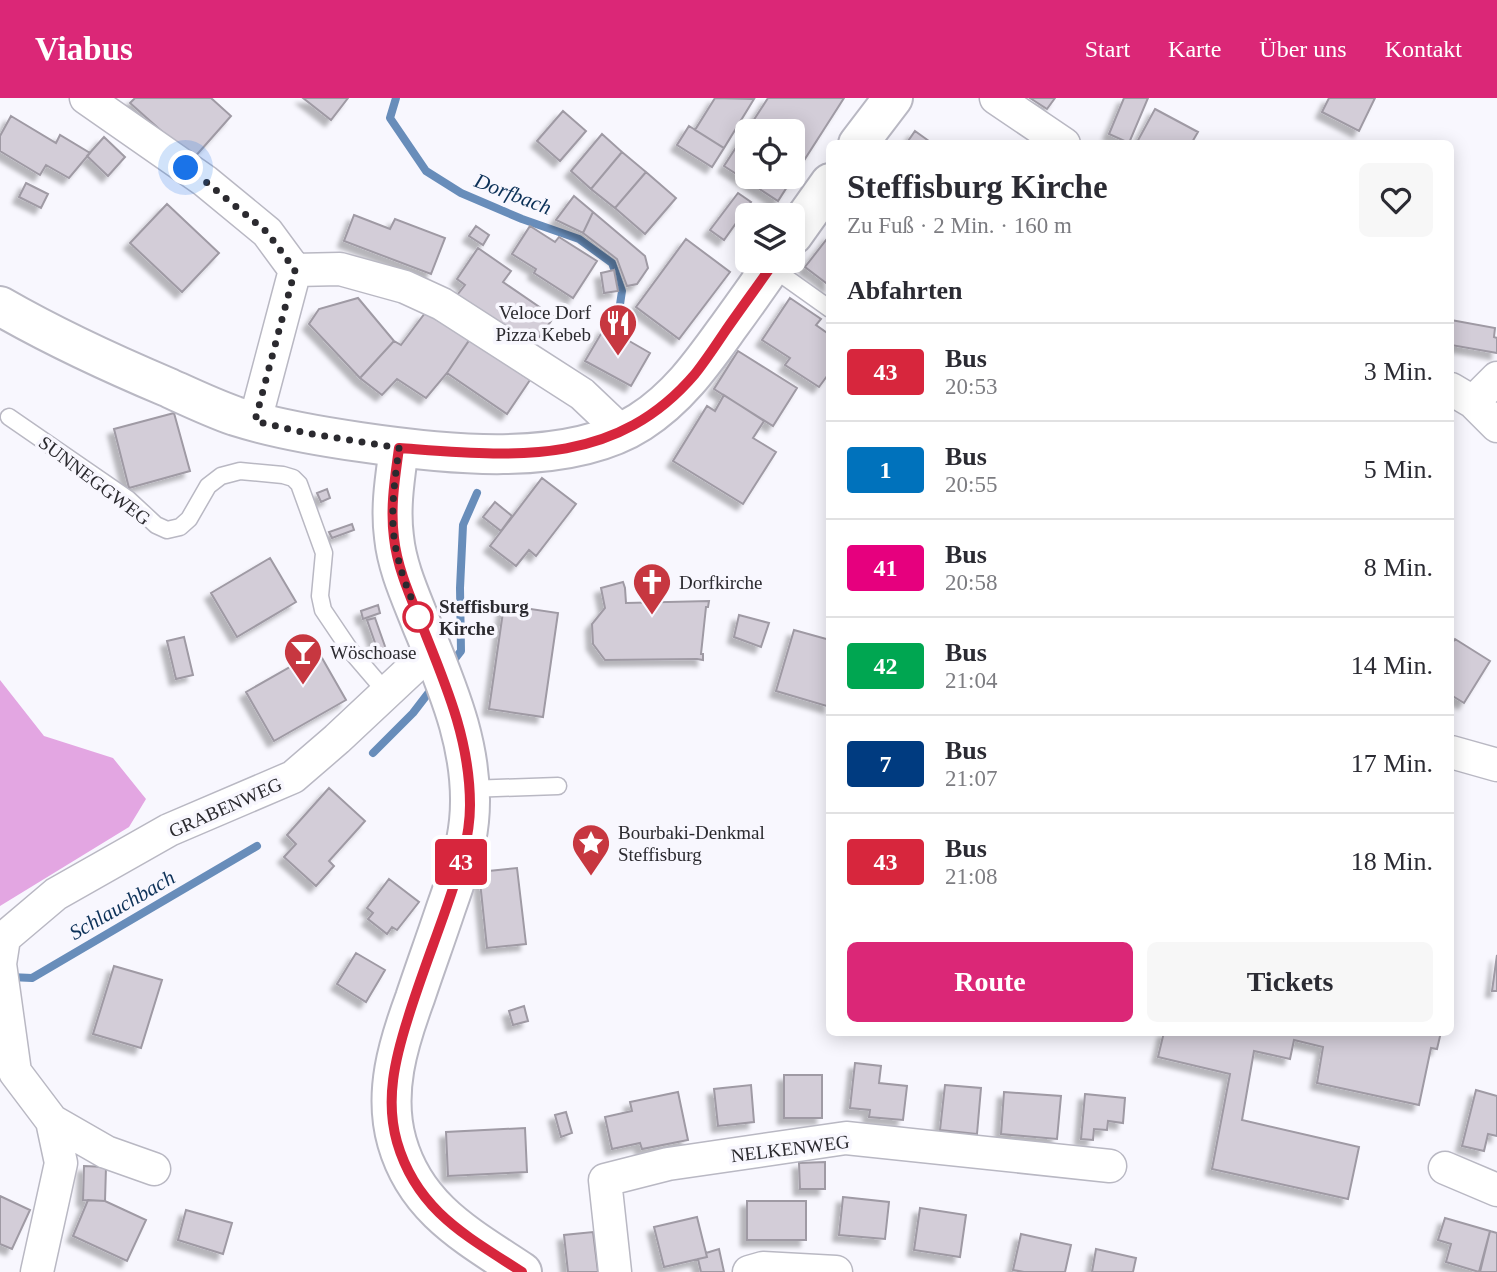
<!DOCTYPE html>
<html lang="de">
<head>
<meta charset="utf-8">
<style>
	body { margin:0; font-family:Georgia,serif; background:#f7f7f7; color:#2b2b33; height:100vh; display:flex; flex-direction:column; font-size:26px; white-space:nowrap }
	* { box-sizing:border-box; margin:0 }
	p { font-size:23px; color:#7c7c81 }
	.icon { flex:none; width:38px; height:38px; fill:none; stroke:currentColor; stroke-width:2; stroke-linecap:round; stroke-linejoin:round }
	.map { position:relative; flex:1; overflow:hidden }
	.sheet { position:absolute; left:826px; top:42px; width:628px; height:896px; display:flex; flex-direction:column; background:#fff; border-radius:10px; box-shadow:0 4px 18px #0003 }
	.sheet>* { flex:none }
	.badge { padding:0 14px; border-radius:5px; font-size:24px; line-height:46px }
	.buttons { position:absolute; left:735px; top:21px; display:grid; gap:14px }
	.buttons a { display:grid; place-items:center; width:70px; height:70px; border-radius:10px; background:#fff; box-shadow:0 4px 18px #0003; font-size:35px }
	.you { position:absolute; width:35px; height:35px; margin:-18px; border:5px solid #fff; border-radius:50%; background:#1a73e8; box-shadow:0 0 0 10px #1a73e833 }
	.map>.badge { position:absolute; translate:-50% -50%; box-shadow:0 0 0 4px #fff }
	h2 { padding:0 21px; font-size:26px; line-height:63px }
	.round { display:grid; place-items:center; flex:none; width:74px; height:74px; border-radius:10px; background:#f7f7f7 }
	.headline { display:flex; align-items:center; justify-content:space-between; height:119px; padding:0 21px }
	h1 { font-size:33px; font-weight:700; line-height:52px }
	.primary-button { display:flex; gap:14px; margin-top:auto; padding:14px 21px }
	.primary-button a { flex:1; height:80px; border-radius:10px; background:#db2777; color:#fff; font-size:28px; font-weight:700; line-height:80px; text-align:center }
	.primary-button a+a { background:#f7f7f7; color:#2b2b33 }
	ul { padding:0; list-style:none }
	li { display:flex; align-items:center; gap:21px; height:98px; padding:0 21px; border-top:2px solid #e1e1e2 }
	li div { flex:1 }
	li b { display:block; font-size:26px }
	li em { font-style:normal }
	li .badge { min-width:77px; font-weight:700; text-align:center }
	header { display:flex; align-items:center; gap:42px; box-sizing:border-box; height:98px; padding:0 35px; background:#db2777; color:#fff }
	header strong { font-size:33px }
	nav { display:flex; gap:38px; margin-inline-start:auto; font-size:24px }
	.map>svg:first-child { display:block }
	.forest { fill:#e3a6e2 }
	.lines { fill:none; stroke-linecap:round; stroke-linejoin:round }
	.stream { stroke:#688dba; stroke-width:8 }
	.building { fill:#d3cdd8; stroke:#9f9aa4; stroke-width:2; fill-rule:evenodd; filter:url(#shadow) }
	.service-casing { stroke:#b9b8c3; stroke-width:19 }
	.minor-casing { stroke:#b9b8c3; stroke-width:35 }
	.tertiary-casing { stroke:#b9b8c3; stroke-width:42 }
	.secondary-casing { stroke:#b9b8c3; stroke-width:42 }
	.service { stroke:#fff; stroke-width:16 }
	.minor { stroke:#fff; stroke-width:32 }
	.tertiary { stroke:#fff; stroke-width:38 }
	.secondary { stroke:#fff; stroke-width:38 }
	.line-casing { stroke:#fff; stroke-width:16 }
	.line { stroke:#d7263d; stroke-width:10 }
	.walk { stroke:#2b2a2f; stroke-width:7; stroke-dasharray:0 12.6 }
	.stop-dot { fill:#fff; stroke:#d7263d; stroke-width:3.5 }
	.labels { text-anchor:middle; stroke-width:7; stroke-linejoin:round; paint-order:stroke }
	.poi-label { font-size:19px; fill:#2b2a2f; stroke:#f8f7fe; text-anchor:start }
	.street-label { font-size:19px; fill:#2b2a2f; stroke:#f8f7fe }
	.stop-label { font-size:19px; font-weight:bold; fill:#2b2a2f; stroke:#f8f7fe; text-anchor:start }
	.water-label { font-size:21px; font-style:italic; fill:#0c3158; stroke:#f8f7fe }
</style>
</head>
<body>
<header>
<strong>Viabus</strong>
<nav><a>Start</a><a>Karte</a><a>Über uns</a><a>Kontakt</a></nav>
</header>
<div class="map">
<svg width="1497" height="1174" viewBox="0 0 1497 1174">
	<defs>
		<filter id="shadow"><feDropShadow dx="-6" dy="6" stdDeviation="2" flood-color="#0004"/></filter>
	</defs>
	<rect width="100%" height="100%" fill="#f8f7fe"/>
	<path class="forest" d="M0,582L44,638L113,660L146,701L129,729L0,808Z"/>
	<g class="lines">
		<path class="stream" d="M396,0L390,20L426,73L461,95L522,121L579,141L612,165L622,193L618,220
			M450,567L461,553L460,490L463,427L477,395
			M373,655L413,615L433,589
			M10,879L32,880L257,748"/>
	</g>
	<path class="building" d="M135,0H211L231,18L193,61L130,5Z
		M303,0H348L331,22Z
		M715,0L754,1L724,50L695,32Z
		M768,0H844L778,103L724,68ZM747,33H793V79H747Z
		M1030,0H1055L1047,11Z
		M1124,0H1148L1129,45L1109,36Z
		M1329,0H1375L1359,33L1322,14Z
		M1155,11L1198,34L1191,46H1136Z
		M563,13L586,33L560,63L537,43Z
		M11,18L56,45L60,37L90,55L69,80L46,67L40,77L0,53V38Z
		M689,28L724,50L712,69L677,47Z
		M915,33L933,46H906Z
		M602,36L622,54L591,91L571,73Z
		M104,39L125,59L108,78L87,58Z
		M622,54L646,74L615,110L591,91Z
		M646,74L676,100L645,136L615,110Z
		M26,85L48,96L41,110L19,99Z
		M738,95L751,104L724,142L710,132Z
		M574,98L593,114L583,135L556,122Z
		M167,106L219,155L182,194L130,145Z
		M593,114L645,158L648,170L637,186L627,188L617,161L583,135Z
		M354,117L390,131L395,121L445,140L431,176L344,143Z
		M476,128L489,137L483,147L469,138Z
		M530,128L555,144L559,139L597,163L573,200L534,175L536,171L512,156Z
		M830,137V188L805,169Z
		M686,141L730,174L679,241L636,209Z
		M478,150L511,173L503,184L554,219L529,253L454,201L465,187L457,181Z
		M614,172L618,193L604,195L601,175Z
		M358,200L394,243L360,280L309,226L319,211Z
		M790,200L821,221L816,227L830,237V274L819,289L785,267L790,260L762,242Z
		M425,215L470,241L447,275L426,300L397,281L382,297L360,280L394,243L401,247Z
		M1451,222L1495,230L1494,239L1497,240V255L1451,247Z
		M605,229L650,255L631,288L585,263Z
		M470,241L530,282L507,316L447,275Z
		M738,253L797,290L773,328L714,291Z
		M724,297L764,323L753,340L776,354L743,406L673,363L707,308L715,313Z
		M174,315L190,373L129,390L114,331Z
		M542,380L576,406L536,458L529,452L516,468L490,448Z
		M327,391L330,400L321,404L317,395Z
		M495,404L512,418L501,433L483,419Z
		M352,426L354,432L332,440L329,434Z
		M270,460L296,504L237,539L211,495Z
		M623,484L625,490L626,505L709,503L708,509H706L701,556H703V562L697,561L605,562L593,546L592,526L605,510L601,490Z
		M378,507L380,515L363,521L361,513Z
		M504,507L558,515L543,619L489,611Z
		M739,517L769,525L761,549L734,539Z
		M375,520L387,554L379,556L367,522Z
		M794,532L830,542V609L776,593Z
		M184,539L193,577L176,581L167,543Z
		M1455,541L1490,563L1464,605L1451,597V547Z
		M318,553L346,602L274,643L246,594Z
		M329,690L365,723L329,763L334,768L316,788L284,759L296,746L287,737Z
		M517,770L526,846L487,850L479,774Z
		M389,781L419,804L397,832L392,829L387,836L368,821L373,815L367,810Z
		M356,855L385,872L366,904L337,886Z
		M1497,857V893H1492Z
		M114,868L162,882L141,950L93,936Z
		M524,908L528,923L513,927L509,913Z
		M1164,934H1441L1437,951L1431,950L1419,1007L1317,985L1323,949L1294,942L1290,961L1254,953L1242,1022L1359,1049L1348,1101L1212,1071L1230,976L1158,959Z
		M855,965L881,968L879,985L907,988L903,1022L869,1019L870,1012L850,1010Z
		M784,977H822V1020H784Z
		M751,987L754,1024L718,1028L714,991Z
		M945,987L981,990L977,1036L940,1032Z
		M1476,992L1497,998V1038L1488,1036L1484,1053L1462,1048Z
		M678,994L688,1042L642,1051L640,1045L612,1051L605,1019L632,1013L630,1004Z
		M1004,994L1061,998L1057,1041L1001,1036Z
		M1085,996L1125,1000L1123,1025L1108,1023L1107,1032L1094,1031L1093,1042L1081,1041Z
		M566,1014L572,1035L561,1039L555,1017Z
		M525,1030L527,1074L448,1078L446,1034Z
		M825,1064V1091H800L799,1065Z
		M84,1068L106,1069L105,1103L83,1102Z
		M0,1098L30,1112L12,1151L0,1146Z
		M843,1099L889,1104L885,1141L839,1137Z
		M88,1102L105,1103L146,1122L127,1163L73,1138Z
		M747,1103H806V1142H747Z
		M920,1110L966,1117L960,1159L914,1152Z
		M186,1112L232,1125L223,1156L178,1142Z
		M697,1119L707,1159L664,1169L654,1129Z
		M1445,1120L1490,1133L1479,1174L1446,1164L1451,1146L1438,1142Z
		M1490,1133L1497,1135V1174H1480Z
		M593,1134L598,1174H568L564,1137Z
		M1021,1136L1071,1147L1065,1174H1024L1013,1172Z
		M719,1151L724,1174H701L698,1161L707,1159L706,1155Z
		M1096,1151L1136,1160L1133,1174H1092Z"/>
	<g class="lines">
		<g class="service-casing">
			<path id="service" d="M771,169L830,211
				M9,319L128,401L156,427L167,432L180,429L189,421L208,388L221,378L240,373L283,377L293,380L299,386L324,455L320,498L323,512L350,552L386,594
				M469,691L558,688"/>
		</g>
		<g class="minor-casing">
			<path id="minor" d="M86,0L205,83L267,134L295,172
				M996,0L1064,46
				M295,172L340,171L405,189L442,206L582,296L622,334
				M1451,291L1473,304L1497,328
				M1473,304L1497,280
				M255,323L295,172
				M1451,654L1497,667
				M0,840H4L56,796L169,732L293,679L337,641L432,552
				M4,840L0,866L15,974L52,1023L61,1065L37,1174
				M52,1023L106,1054L154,1071
				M1445,1070L1497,1092
				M615,1174L605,1082L668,1066L846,1040L1110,1068
				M749,1174L763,1170L836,1174"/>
		</g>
		<g class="tertiary-casing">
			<path id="tertiary" d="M399,350C395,380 390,409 394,439C397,469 410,497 421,525C447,588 476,653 469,723C466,753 456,782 446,810C436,840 425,870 415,900C398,946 383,995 397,1044C416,1111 468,1138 522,1174"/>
		</g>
		<g class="secondary-casing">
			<path id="secondary" d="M858,46L893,0
				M793,137L830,85
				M0,208C54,239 110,265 167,289C189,299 212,310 235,318C276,331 318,338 360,344C441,356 567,371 640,324C679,299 703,264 729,228C745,206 760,185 775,163"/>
		</g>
		<use href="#service" class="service"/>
		<use href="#minor" class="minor"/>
		<use href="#tertiary" class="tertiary"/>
		<use href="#secondary" class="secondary"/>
	</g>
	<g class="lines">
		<g class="line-casing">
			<path id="line" d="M522,1174C467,1138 417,1113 397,1044C385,1002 395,961 408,920C420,881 435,843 448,805C459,773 470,741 470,707C470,641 445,585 421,525C410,498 397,469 394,440C390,409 395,380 399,350C511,358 614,371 695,276C706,262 716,247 726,232C742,209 759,186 775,163"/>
		</g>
		<use href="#line" class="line"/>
		<path class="walk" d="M186,70L205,83L267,134L295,172L255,323L306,335L399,350C394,389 388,426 399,464C403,482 414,505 418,519"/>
	</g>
	<defs>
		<g id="restaurant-pin" transform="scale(2.0125)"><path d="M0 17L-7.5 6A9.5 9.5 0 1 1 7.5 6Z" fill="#c73740" stroke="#f8f7fe"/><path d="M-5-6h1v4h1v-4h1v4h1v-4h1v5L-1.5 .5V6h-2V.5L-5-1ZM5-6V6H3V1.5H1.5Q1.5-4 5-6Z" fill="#fff"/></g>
		<g id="church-pin" transform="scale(2.0125)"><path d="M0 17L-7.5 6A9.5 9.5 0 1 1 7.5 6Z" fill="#c73740" stroke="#f8f7fe"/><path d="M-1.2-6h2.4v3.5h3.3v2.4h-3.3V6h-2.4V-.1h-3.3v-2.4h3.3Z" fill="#fff"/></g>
		<g id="bar-pin" transform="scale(2.0125)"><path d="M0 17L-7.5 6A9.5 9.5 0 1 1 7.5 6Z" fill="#c73740" stroke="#f8f7fe"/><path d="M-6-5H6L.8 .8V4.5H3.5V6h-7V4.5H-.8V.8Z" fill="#fff"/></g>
		<g id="sight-pin" transform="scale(2.0125)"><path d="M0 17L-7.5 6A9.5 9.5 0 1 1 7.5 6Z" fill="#c73740" stroke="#f8f7fe"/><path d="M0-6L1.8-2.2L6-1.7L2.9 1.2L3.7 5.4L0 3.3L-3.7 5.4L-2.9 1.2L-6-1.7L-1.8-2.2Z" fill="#fff"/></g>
	</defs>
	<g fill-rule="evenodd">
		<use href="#restaurant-pin" x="618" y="225"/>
		<use href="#church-pin" x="652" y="484"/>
		<use href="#bar-pin" x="303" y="554"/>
		<use href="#sight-pin" x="591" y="745"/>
	</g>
	<circle class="stop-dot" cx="418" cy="519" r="14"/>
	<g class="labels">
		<g class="poi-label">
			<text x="591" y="221" text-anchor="end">Veloce Dorf<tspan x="591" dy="22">Pizza Kebeb</tspan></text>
			<text x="679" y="491">Dorfkirche</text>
			<text x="330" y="561">Wöschoase</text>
			<text x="618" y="741">Bourbaki-Denkmal<tspan x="618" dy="22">Steffisburg</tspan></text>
		</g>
		<g class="street-label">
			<text transform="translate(95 382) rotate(37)" y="7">SUNNEGGWEG</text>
			<text transform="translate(225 709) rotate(-24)" y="7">GRABENWEG</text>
			<text transform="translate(790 1050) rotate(-7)" y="7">NELKENWEG</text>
		</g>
		<g class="stop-label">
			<text x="439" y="515">Steffisburg<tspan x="439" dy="22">Kirche</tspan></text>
		</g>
		<g class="water-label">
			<text transform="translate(513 96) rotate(21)" y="7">Dorfbach</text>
			<text transform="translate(122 807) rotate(-30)" y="7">Schlauchbach</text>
		</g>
	</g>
</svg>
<div class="buttons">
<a><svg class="icon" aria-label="locate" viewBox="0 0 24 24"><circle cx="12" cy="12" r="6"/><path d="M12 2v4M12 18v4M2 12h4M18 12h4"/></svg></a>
<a><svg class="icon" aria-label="layers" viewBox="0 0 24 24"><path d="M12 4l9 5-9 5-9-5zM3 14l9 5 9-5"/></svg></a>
</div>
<div class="you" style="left:186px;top:70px"></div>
<b class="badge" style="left:461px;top:764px;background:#d7263d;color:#fff">43</b>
<section class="sheet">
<div class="headline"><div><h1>Steffisburg Kirche</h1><p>Zu Fuß · 2 Min. · 160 m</p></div><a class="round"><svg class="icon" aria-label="heart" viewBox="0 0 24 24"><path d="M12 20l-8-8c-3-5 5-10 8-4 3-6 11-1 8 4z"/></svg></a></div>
<h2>Abfahrten</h2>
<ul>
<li><span class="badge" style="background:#d7263d;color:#fff">43</span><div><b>Bus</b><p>20:53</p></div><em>3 Min.</em></li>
<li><span class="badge" style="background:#0072bc;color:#fff">1</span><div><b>Bus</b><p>20:55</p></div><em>5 Min.</em></li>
<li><span class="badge" style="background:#e6007e;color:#fff">41</span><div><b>Bus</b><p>20:58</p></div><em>8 Min.</em></li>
<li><span class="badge" style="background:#00a651;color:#fff">42</span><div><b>Bus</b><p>21:04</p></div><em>14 Min.</em></li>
<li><span class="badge" style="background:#003b80;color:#fff">7</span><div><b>Bus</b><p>21:07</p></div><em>17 Min.</em></li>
<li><span class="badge" style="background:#d7263d;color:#fff">43</span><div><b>Bus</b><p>21:08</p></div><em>18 Min.</em></li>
</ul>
<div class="primary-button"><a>Route</a><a>Tickets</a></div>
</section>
</div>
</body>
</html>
